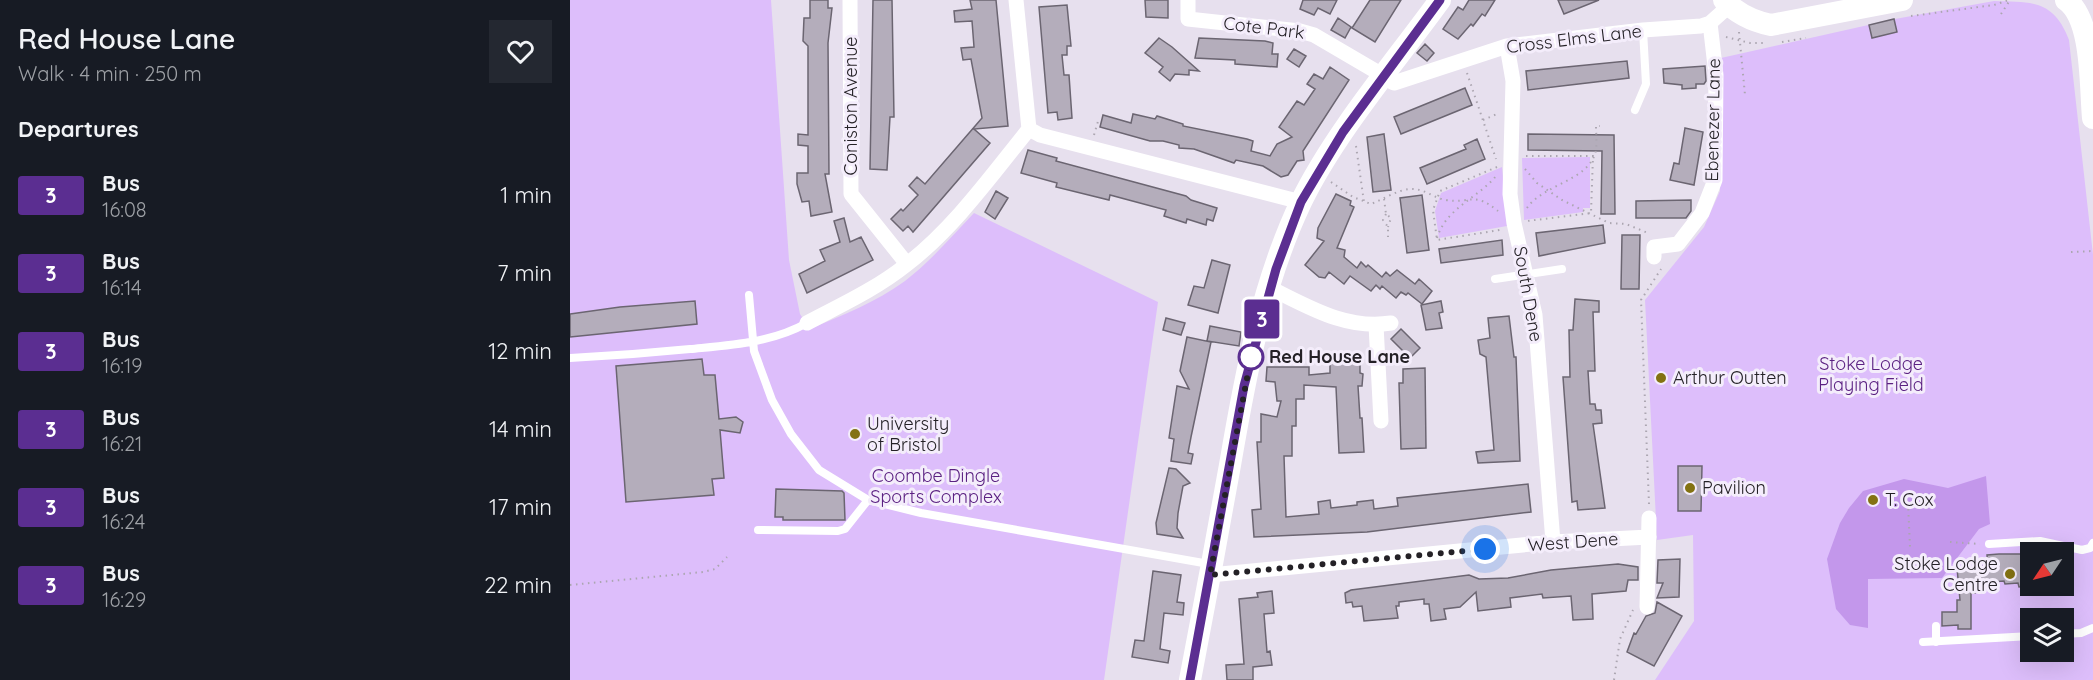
<!DOCTYPE html>
<html lang="en">
<head>
<meta charset="utf-8">
<style>
	body { margin:0; font-family:Quicksand,sans-serif; background:#242831; color:#f1f3f6; height:100vh; display:flex; flex-direction:column; font-size:22px; white-space:nowrap }
	* { box-sizing:border-box; margin:0 }
	p { font-size:20px; color:#9ea1a6 }
	.icon { flex:none; width:33px; height:33px; fill:none; stroke:currentColor; stroke-width:2; stroke-linecap:round; stroke-linejoin:round }
	.map { position:relative; flex:1; overflow:hidden }
	.panel { display:flex; flex-direction:column; background:#171b24; width:570px }
	.panel>* { flex:none }
	.badge { padding:0 12px; border-radius:4px; font-size:21px; line-height:39px }
	.needle { width:39px; rotate:235deg }
	.tools { position:absolute; left:1450px; top:542px; display:grid; gap:12px }
	.tools a { display:grid; place-items:center; width:54px; height:54px; border-radius:0px; background:#171b24; box-shadow:0 6px 24px #0002; font-size:30px }
	.you { position:absolute; width:30px; height:30px; margin:-15px; border:4px solid #fff; border-radius:50%; background:#1a73e8; box-shadow:0 0 0 9px #1a73e833 }
	.map>.badge { position:absolute; translate:-50% -50%; box-shadow:0 0 0 3px #fff }
	h2 { padding:0 18px; font-size:22px; line-height:54px }
	.round { display:grid; place-items:center; flex:none; width:63px; height:63px; border-radius:0px; background:#242831 }
	.headline { display:flex; align-items:center; justify-content:space-between; height:102px; padding:0 18px }
	h1 { font-size:28px; font-weight:600; line-height:45px }
	ul { padding:0; list-style:none }
	li { display:flex; align-items:center; gap:18px; height:78px; padding:0 18px }
	li div { flex:1 }
	li b { display:block; font-size:22px }
	li em { font-style:normal }
	li .badge { min-width:66px; font-weight:700; text-align:center }
	main { display:flex; flex:1; min-height:0 }
	.map>svg:first-child { display:block }
	.green { fill:#ddbefb; fill-rule:evenodd }
	.forest { fill:#c397eb }
	.building { fill:#b4adbb; stroke:#6b6571; stroke-width:1.5 }
	.lines { fill:none; stroke-linecap:round; stroke-linejoin:round }
	.path { stroke:#aca6b1; stroke-width:2; stroke-dasharray:1.5 4.5; stroke-linecap:butt }
	.lane { stroke:#fff; stroke-width:8 }
	.street { stroke:#fff; stroke-width:15 }
	.secondary { stroke:#fff; stroke-width:22 }
	.line-casing { stroke:#fff; stroke-width:14 }
	.line { stroke:#5b2e91; stroke-width:9 }
	.walk { stroke:#242126; stroke-width:6; stroke-dasharray:0 10.8 }
	.stop-dot { fill:#fff; stroke:#5b2e91; stroke-width:3 }
	.poi-dot { fill:#837212; stroke:#f4edfb; stroke-width:2 }
	.labels { text-anchor:middle; stroke-width:6; stroke-linejoin:round; paint-order:stroke }
	.street-label { font-size:18px; fill:#242126; stroke:#f4edfb }
	.stop-label { font-size:18px; font-weight:bold; fill:#242126; stroke:#f4edfb; text-anchor:start }
	.park-label { font-size:18px; fill:#5b2182; stroke:#f4edfb }
	.poi-label { font-size:18px; fill:#242126; stroke:#f4edfb; text-anchor:start }
</style>
</head>
<body>
<main>
<section class="panel">
<div class="headline"><div><h1>Red House Lane</h1><p>Walk · 4 min · 250 m</p></div><a class="round"><svg class="icon" aria-label="heart" viewBox="0 0 24 24"><path d="M12 20l-8-8c-3-5 5-10 8-4 3-6 11-1 8 4z"/></svg></a></div>
<h2>Departures</h2>
<ul>
<li><span class="badge" style="background:#5b2e91;color:#fff">3</span><div><b>Bus</b><p>16:08</p></div><em>1 min</em></li>
<li><span class="badge" style="background:#5b2e91;color:#fff">3</span><div><b>Bus</b><p>16:14</p></div><em>7 min</em></li>
<li><span class="badge" style="background:#5b2e91;color:#fff">3</span><div><b>Bus</b><p>16:19</p></div><em>12 min</em></li>
<li><span class="badge" style="background:#5b2e91;color:#fff">3</span><div><b>Bus</b><p>16:21</p></div><em>14 min</em></li>
<li><span class="badge" style="background:#5b2e91;color:#fff">3</span><div><b>Bus</b><p>16:24</p></div><em>17 min</em></li>
<li><span class="badge" style="background:#5b2e91;color:#fff">3</span><div><b>Bus</b><p>16:29</p></div><em>22 min</em></li>
</ul>
</section>
<div class="map">
<svg width="1523" height="680" viewBox="0 0 1523 680">
	<rect width="100%" height="100%" fill="#e7e0ee"/>
	<path class="green" d="M0,0H201L219,260L230,314L240,329C273,315 306,302 335,281C361,261 382,236 404,213L588,302L534,680H0Z
		M1424,1C1462,2 1484,0 1499,40L1523,255V680H1085L1124,621L1123,535L1087,540L1075,300L1134,227L1150,191L1151,58L1325,19ZM1461,552H1494V585H1461ZM1461,618H1494V651H1461Z
		M1020,157V208H1013V212L954,220L952,158Z
		M932,167L937,226L869,238L865,211L871,193Z"/>
	<path class="forest" d="M1416,476L1420,524L1409,529L1372,578L1298,579V628L1280,625L1266,609L1257,559L1270,523L1279,508L1293,491L1334,479L1378,488Z"/>
	<path class="building" d="M240,0H258V8H262L258,43L259,174H255L262,212L241,216L239,201L232,202L227,184V173H238V146L228,145V134L238,135V46L233,41L234,18H240Z
		M303,0H322L324,117H320L317,170L300,169Z
		M400,0H426L438,126L404,129L420,143L343,232L338,226L333,231L321,219L331,209L333,211L348,195L339,186L347,177L355,184L412,118L401,59L393,60L391,48L404,47L402,21L385,22L384,11L402,9Z
		M575,0H598V18L576,17Z
		M733,0H767L760,14L748,8L744,15L730,9Z
		M800,0H831L805,42L782,28Z
		M899,0H925L915,16L912,14L903,26L901,24L888,39L873,29L888,7L893,10Z
		M988,0H1029L994,14Z
		M497,5L501,46H497V55H492L494,75H499L502,118L488,120L487,112L478,113L469,7Z
		M768,18L781,27L775,38L761,30Z
		M1324,19L1327,32L1302,38L1299,25Z
		M589,38L602,47L629,71L619,70V75L605,74L600,81L589,72L593,67L575,53Z
		M629,38L695,41L703,43L702,54H708L707,67L665,64V60L625,58Z
		M855,44L864,53L857,61L847,53Z
		M724,49L736,56L729,67L717,59Z
		M1057,61L1059,78L958,90L956,71Z
		M1135,66L1136,81L1134,84H1126V88L1112,89V85L1094,83L1093,69Z
		M760,67L779,80L733,151L734,160L727,161L718,175L711,177L693,166L666,160L664,163L624,149L609,148V145L593,141H580L530,127L533,115L561,123L563,114L585,119L587,116L613,124V126L677,139L683,141L681,151L700,156L707,144L722,137L709,127L727,101L734,105L745,89L737,84L744,74L753,79Z
		M895,88L902,105L831,134L824,117Z
		M1115,128L1133,132L1124,185L1100,180L1104,163L1109,164Z
		M814,134L821,190L803,192L797,137Z
		M958,134L1044,135L1045,214H1031L1032,151L958,150Z
		M907,139L915,159L857,184L850,168L896,149L894,145Z
		M458,150L487,158L486,161L616,196L621,200L647,208L643,221L637,219L636,225L617,219L616,223L594,216L596,210L540,195L539,200L486,187L487,183L451,173Z
		M426,191L438,198L425,219L415,212Z
		M766,194L781,201L780,205L784,207L767,248L775,250L774,257L787,268L791,262L796,267L798,265L812,277L816,272L820,276L827,270L845,284L849,279L862,291L852,304L838,293L836,295L831,292L826,298L812,286L810,289L806,285L801,291L780,276L774,284L759,272L755,278L749,277L735,265L754,241L747,238L748,228Z
		M852,195L859,250L837,253L830,198Z
		M1121,200V211L1116,218H1066V201Z
		M274,218L280,242L291,237L303,260L237,293L229,274L255,261L250,250L270,242L264,221Z
		M1033,225L1035,243L969,256L966,233Z
		M1052,235H1070L1069,289H1051Z
		M932,240L933,255L871,263L869,249Z
		M642,260L660,265L648,313L618,305L624,286L634,288Z
		M1005,299L1029,301V312H1023L1025,371H1018L1020,404H1025L1026,410H1031L1032,423L1023,424L1035,508L1008,510L1007,501L1002,502L993,377H1000L999,330H1003Z
		M125,301L127,324L0,337V314L50,307Z
		M871,301L873,312L869,313L872,328L856,330L851,305Z
		M939,316L944,357H946L950,461L908,463L906,452L924,450L916,357L910,354L908,340L920,338L918,318Z
		M596,318L615,323L611,335L593,330Z
		M640,326L671,332L669,346L637,341Z
		M831,329L850,348L840,358L821,339Z
		M617,337L641,342L621,437L618,453L623,454L621,464L601,461L604,439L599,438L607,386L619,389L610,371Z
		M132,359L134,375H145L149,419L166,417L173,422L170,433L150,430L154,478L142,479L144,495L56,502L46,366Z
		M760,360H790V373L793,374L792,386H788L790,418H792L794,452L769,453L766,387L734,385V399H726V426H722V456H714L716,517L749,514L748,502L760,500L761,508L787,505V502L803,500L804,509L828,506L827,498L958,484L961,512L797,532L684,537L682,510L691,509L687,442H691V414L707,417L711,401H707L705,382L696,381L697,367H739V375L760,373Z
		M855,368L856,448L831,449L829,383H833V369Z
		M1108,466H1132L1131,511H1108Z
		M599,468L606,469L620,483L613,486L608,513L607,528L613,538L587,534L586,523Z
		M206,489L272,491L274,493L275,520H213V517H205Z
		M1429,554H1455L1457,568H1461L1459,586L1449,587L1448,583L1435,584L1434,581L1408,583V586L1405,587V593H1401V629H1388V625L1372,626V612H1387V600H1390L1387,568L1418,566L1417,555Z
		M1110,559L1109,597L1087,598L1093,583H1087L1088,560Z
		M1048,564L1068,567V580H1058L1056,591L1022,594L1023,619L1003,620L1001,596L973,598L972,594L940,598L941,607L908,611L906,592L890,607L874,609L876,619L861,621L859,604H854V599L829,602V606H826L828,618L794,621L792,606L783,607L782,602L776,603L775,593L781,590L899,575L909,579L938,578L981,570Z
		M583,571L611,575L607,602L614,603L613,615L594,613L590,649L600,651L598,663L562,657L565,640L574,641Z
		M702,591L704,613L694,614L697,652L700,651L702,665L683,667V680H657L656,665L674,664L669,599L688,597L687,593Z
		M1087,602L1112,616L1084,666L1057,652L1064,633L1066,634L1076,616L1085,613Z"/>
	<g class="lines">
		<path class="path" d="M1431,14L1440,0
			M1341,16L1424,5L1439,0
			M1169,32L1175,95
			M1156,37L1180,43H1195
			M1212,42L1236,38
			M897,73L926,159
			M913,120L927,114
			M524,135L529,118
			M786,146L794,202
			M956,156H1023L1021,213L957,221
			M927,167L870,191L863,210L867,240L930,230
			M955,169L967,183L992,200L1039,223L1056,224L1078,233
			M761,182L783,197L801,204C814,199 827,190 840,189C854,188 863,198 876,200C900,204 904,191 928,211
			M814,199L816,214L821,218L818,227
			M957,208C973,184 1020,181 1026,150C1027,142 1026,133 1026,126H1030
			M816,214L813,220L818,227V237
			M867,238C876,208 908,198 926,176
			M1501,252L1523,251
			M1338,503L1340,547
			M1079,504L1071,300L1091,269
			M1380,542L1410,544
			M0,585L133,572L145,569L157,557
			M1044,680L1050,639L1063,610"/>
		<path class="lane" d="M1065,110L1076,84L1073,30
			M925,279L992,269
			M179,295L184,351L202,400L221,434L249,470L298,500L351,513L639,564
			M0,358C40,356 80,353 120,349C161,345 201,343 237,323
			M188,530L268,531L275,529L298,500
			M1419,544L1470,541L1512,550L1520,548L1523,543
			M1494,634L1511,633L1523,628
			M1353,642L1461,636
			M1366,642V626"/>
		<path class="street" d="M280,0L281,194L337,264
			M446,0L459,129
			M618,0V19L730,31L744,35L814,76
			M937,46L943,81L940,194L944,223L965,315L983,542
			M813,78L824,83L937,46L1073,30L1131,26L1140,23L1159,6
			M459,129L470,135L731,202
			M1084,257V247L1108,244L1132,213L1145,180L1146,75L1140,23
			M700,288C739,307 776,330 821,323
			M237,323C271,305 306,289 336,265C384,228 421,176 459,129
			M806,325L811,421
			M640,575L983,542L1079,537
			M1077,607L1079,518"/>
		<path class="secondary" d="M1154,0C1167,14 1182,21 1201,25L1332,0
			M1496,0C1523,19 1520,86 1523,118
			M620,680C634,608 647,537 660,465C675,377 692,284 731,202C764,134 825,62 870,0"/>
	</g>
	<g class="lines">
		<g class="line-casing">
			<path id="line" d="M620,680L674,386L706,269L731,202L773,132L870,0"/>
		</g>
		<use href="#line" class="line"/>
		<path class="walk" d="M681,357L640,575L915,549"/>
	</g>
	<circle class="stop-dot" cx="681" cy="357" r="12"/>
	<g class="poi-dot">
		<circle cx="1091" cy="378" r="6"/>
		<circle cx="285" cy="434" r="6"/>
		<circle cx="1120" cy="488" r="6"/>
		<circle cx="1303" cy="500" r="6"/>
		<circle cx="1440" cy="574" r="6"/>
	</g>
	<g class="labels">
		<g class="street-label">
			<text transform="translate(694 28) rotate(7)" y="6">Cote Park</text>
			<text transform="translate(1004 39) rotate(-7)" y="6">Cross Elms Lane</text>
			<text transform="translate(281 106) rotate(-90)" y="6">Coniston Avenue</text>
			<text transform="translate(1143 120) rotate(-89)" y="6">Ebenezer Lane</text>
			<text transform="translate(958 294) rotate(80)" y="6">South Dene</text>
			<text transform="translate(1003 542) rotate(-4)" y="6">West Dene</text>
		</g>
		<g class="stop-label">
			<text x="699" y="363">Red House Lane</text>
		</g>
		<g class="park-label">
			<text x="1301" y="370">Stoke Lodge<tspan x="1301" dy="21">Playing Field</tspan></text>
			<text x="366" y="482">Coombe Dingle<tspan x="366" dy="21">Sports Complex</tspan></text>
		</g>
		<g class="poi-label">
			<text x="1103" y="384">Arthur Outten</text>
			<text x="297" y="430">University<tspan x="297" dy="21">of Bristol</tspan></text>
			<text x="1132" y="494">Pavilion</text>
			<text x="1315" y="506">T. Cox</text>
			<text x="1428" y="570" text-anchor="end">Stoke Lodge<tspan x="1428" dy="21">Centre</tspan></text>
		</g>
	</g>
</svg>
<div class="tools">
<a><svg class="needle" viewBox="-14 -14 28 28"><path d="M0-13l5 13h-10z" fill="#e53935"/><path d="M0 13l5-13h-10z" fill="#9ea1a6"/></svg></a>
<a><svg class="icon" aria-label="layers" viewBox="0 0 24 24"><path d="M12 4l9 5-9 5-9-5zM3 14l9 5 9-5"/></svg></a>
</div>
<div class="you" style="left:915px;top:549px"></div>
<b class="badge" style="left:692px;top:319px;background:#5b2e91;color:#fff">3</b>
</div>
</main>
</body>
</html>
